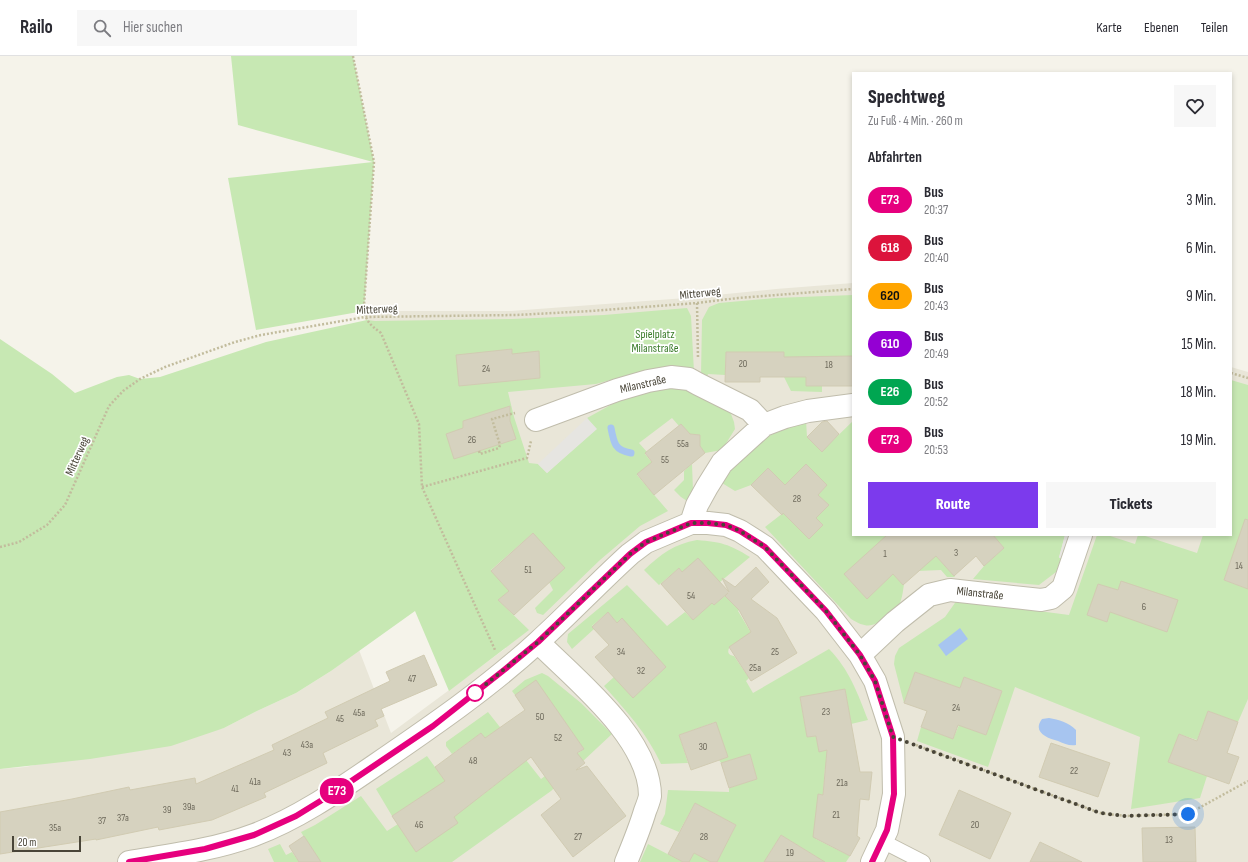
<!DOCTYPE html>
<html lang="de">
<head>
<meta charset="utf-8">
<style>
	body { margin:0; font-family:"Sofia Sans Condensed",sans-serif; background:#f7f7f7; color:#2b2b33; height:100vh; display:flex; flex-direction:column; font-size:15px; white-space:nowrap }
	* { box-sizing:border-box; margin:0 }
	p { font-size:13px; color:#7c7c81 }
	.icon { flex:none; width:22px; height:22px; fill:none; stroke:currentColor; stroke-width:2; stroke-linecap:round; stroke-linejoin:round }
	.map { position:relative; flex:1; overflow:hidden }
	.details { position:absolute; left:852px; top:16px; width:380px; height:464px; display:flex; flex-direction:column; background:#fff; border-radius:0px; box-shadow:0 2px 6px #0003 }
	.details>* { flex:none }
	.badge { padding:0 8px; border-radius:13px; font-size:14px; line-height:26px }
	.scale { position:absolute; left:12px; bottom:10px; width:69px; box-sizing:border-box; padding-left:4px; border:2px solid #494538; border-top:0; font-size:11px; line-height:14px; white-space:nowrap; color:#494538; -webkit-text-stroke:3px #fff; paint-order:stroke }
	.you { position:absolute; width:20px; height:20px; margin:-10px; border:3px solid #fff; border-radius:50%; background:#1a73e8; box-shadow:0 0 0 6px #1a73e833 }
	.map>.badge { position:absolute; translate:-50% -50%; box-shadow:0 0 0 2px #fff }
	h2 { padding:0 16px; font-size:15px; line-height:36px }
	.round { display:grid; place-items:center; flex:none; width:42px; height:42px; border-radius:0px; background:#f7f7f7 }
	.summary { display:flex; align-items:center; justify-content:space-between; height:68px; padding:0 16px }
	h1 { font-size:19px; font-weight:800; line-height:30px }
	.button { display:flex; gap:8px; margin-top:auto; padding:8px 16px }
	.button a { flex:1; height:46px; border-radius:0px; background:#7c3aed; color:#fff; font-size:16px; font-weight:800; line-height:46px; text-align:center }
	.button a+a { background:#f7f7f7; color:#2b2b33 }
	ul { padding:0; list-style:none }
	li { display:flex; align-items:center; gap:12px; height:48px; padding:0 16px }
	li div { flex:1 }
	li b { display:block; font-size:15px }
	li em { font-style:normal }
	li .badge { min-width:44px; font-weight:700; text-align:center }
	header { display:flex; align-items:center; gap:24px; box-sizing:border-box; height:56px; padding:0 20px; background:#fff; border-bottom:1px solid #e1e1e2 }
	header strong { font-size:19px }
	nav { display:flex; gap:22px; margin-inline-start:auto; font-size:14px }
	.search { width:280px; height:36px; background:#f7f7f7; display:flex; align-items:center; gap:10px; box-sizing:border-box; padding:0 14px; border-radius:0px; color:#7c7c81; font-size:15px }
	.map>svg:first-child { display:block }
	.residential { fill:#e9e6d8 }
	.green { fill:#c7e8b3 }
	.parking { fill:#e6e5e1 }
	.water { fill:#a7c5f0 }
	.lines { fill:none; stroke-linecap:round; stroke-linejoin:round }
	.stream { stroke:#a7c5f0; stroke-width:7 }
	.building { fill:#d6d2bf; stroke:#d1cbb2 }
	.service-casing { stroke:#c0bdac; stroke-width:16 }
	.minor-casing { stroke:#c0bdac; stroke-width:24 }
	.path { stroke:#c2bc9d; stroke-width:2.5; stroke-dasharray:2 2; stroke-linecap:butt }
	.service { stroke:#fff; stroke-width:14 }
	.minor { stroke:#fff; stroke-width:22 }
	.line-casing { stroke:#fff; stroke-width:9 }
	.line { stroke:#e6007e; stroke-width:6 }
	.walk { stroke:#494538; stroke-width:4; stroke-dasharray:0 7.2 }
	.stop-dot { fill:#fff; stroke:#e6007e; stroke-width:2 }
	.labels { text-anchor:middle; stroke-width:3.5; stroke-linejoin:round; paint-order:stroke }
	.number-label { font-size:10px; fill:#6c685a }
	.street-label { font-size:12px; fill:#494538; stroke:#fff }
	.park-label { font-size:12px; fill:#3a7b2a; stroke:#fff }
</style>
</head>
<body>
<header>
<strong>Railo</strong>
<div class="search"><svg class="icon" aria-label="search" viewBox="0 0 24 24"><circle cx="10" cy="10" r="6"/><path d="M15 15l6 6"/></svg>Hier suchen</div>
<nav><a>Karte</a><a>Ebenen</a><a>Teilen</a></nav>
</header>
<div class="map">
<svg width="1248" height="806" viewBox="0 0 1248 806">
	<rect width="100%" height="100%" fill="#f5f3ea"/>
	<path class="residential" d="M853,227V479H1231V311L1248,316V806H0V713L25,711L224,672L257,655L296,637L331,615L359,594L391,677L506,592L365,261L364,255H511L686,242L776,233Z"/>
	<path class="green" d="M231,0H353L374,106L364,255L256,274L228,122L373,106L238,69Z
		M853,239V300L806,301V330H822V336L791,335L784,321V296H726L725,319L708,318L707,322L701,319L702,264L709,251L719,247L775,242Z
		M687,252L691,260L694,316L632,318L596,328L508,336L514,361L529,407L538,408L547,417L596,373L587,362L627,340L678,329L725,350L731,358L734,366L735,373L722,394L705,397L700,390V383L696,378H690L681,368L679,370L672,362L639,387L647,396L645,398L654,409L656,423L646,411L637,419L668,455L640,470L600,504L543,559L537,557L535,552L553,534L549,526L533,477L491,514L509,535L498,544L529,574L449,635L415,555L331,615L296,637L257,655L224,672L171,690L90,703L0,713V283L52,318L75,337L117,321L129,319L140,323L160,321L266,286L367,264L375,265L512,263L604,259Z
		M1231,324L1248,329V494L1236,490L1224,524L1248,533V643L1238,666L1208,655L1197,684L1179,678L1169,706L1207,720L1200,742L1131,753L1140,681L1015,631L988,711L917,685L921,671L953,683L959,669L986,679L1002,635L964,621L960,632L915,616L904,647L894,608L895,600L899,592L945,561L957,544L1069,559L1097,479H1107L1135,488L1138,479H1142L1197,497L1203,479H1231Z
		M806,364L807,381L822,395L853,365V479H917L955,521H947L941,514L844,518L867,543L893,518L903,529L904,528C903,535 902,546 897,552C895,555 890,557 887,560C874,571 867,573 851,563L765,471L783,457L809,483L823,469L816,462L829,449L818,439L827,429L806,408L785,429L768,412L751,429L735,435L722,427C745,390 766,379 806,364Z
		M692,408L693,435L687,445L681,441L674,434L684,424V415Z
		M993,479H1065L1059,501L1065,503L1056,516L1039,529L973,523L984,510L1004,492Z
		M697,484C721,486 729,488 750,501L720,526L682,516L679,512L659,529L644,514C661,498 674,488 697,484Z
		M627,529L667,570L685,556L693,564L712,547L714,549L725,540L733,547L747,534L753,541L738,555L753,580L738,589L733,588C728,591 725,599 734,600L749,622L746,625L753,637L829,593C849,613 858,638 868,664L851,668L845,633L800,642L807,681L816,680L819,695L855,689L825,712L823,739L819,738L826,764L816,783L850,800L846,806H814L817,801L781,779L764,806H717L736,769L695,747L679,776L660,768L665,758L668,734L729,736V732L757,723L750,698L721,707L719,704L728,701L715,666L679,679L688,707L661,708C646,676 627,656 604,630L614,621L633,642L666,611L629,571L624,575L608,556L592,570L594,573L572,593L567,586L568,578Z
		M542,617L548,620L581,647L612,678L551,735L452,806H319L301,776L315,769L361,740L387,775L398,768L416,796L424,739L392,760L376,733L427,700L445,725L480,741L511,716L481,677L452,698L446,690V686L488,656L541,723L545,720L584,693L536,625L515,639L512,635L525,624Z
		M280,788L286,799L292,796L299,806H274L268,793Z
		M648,788L683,806H640Z
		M694,797L711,806H689Z"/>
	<path class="parking" d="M587,362L597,373L547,417L538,408Z
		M1065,479H1073L1062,502H1059Z"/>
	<path class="water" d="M960,572L968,583L946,600L938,589Z
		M1049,662C1059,664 1068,666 1076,674V689C1069,690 1065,688 1058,685C1047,682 1032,676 1042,663Z"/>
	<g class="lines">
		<path class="stream" d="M611,372C614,388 615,394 631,397"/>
	</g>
	<path class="building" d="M512,293V298L539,295L540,322L459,330L456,299Z
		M726,296H784V301L853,300V330H806V321H760V326H725Z
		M510,350V365L516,383L454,403L446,378L463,372V365Z
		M827,365L839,378L822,396L807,381L822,366Z
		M681,368L690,378L700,379V390L705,397L654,439L637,418L652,406L645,397Z
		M806,408L827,429L818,439L829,449L816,462L823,469L809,483L783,457L782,459L751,429L768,412L785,429Z
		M1245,463L1248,464V533L1224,524Z
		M533,477L565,512L514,559L498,544L509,535L491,515Z
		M887,479H993L1004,492L984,510L976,500L954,520L936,500L903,529L893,518L867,543L844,518Z
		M698,502L729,536L722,522L735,531L756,511L769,526L751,543L777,562L797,597L751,625L729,591L751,576L739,554L725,540L728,537L714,549L712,547L693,564L661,528L679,512L682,516Z
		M1121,525L1178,544L1167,576L1110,556L1107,566L1087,559L1098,528L1118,534Z
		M608,556L617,567L622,562L666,611L633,642L595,601L609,589L592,571Z
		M424,599L437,629L381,653L384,660L375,664L378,670L323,697L327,707L264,737L266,741L212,764L159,774L158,771L96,784V783L0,798V756L72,743L129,731L130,734L195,722L196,728L274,694L272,689L328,662L325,656L390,625L386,616Z
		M915,616L960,632L964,621L1002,635L986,679L958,669L953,683L921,671L927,655L904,647Z
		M536,624L584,693L577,697L585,707L576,714L587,710L626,760L573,801L541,759L561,743L531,701L454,761L458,767L416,796L392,760L445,725L435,711L481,677L485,682L525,654L515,639Z
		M845,633L860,716H872L869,744L860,743L857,780L860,782L850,800L813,781L818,738L823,739L827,694L819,696L816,680L807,681L800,641Z
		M1208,655L1238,666L1227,697L1239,701L1229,728L1168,706L1179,678L1197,685Z
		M716,666L728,701L691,714L679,679Z
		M1051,687L1110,707L1098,741L1039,721Z
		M750,698L757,723L729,732L721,707Z
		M959,734L1011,757L990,803L939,779Z
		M695,747L736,769L717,806H711L694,797L689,806H683L668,798Z
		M1195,771L1196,806H1143L1142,772Z
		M781,779L825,806H764Z
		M304,780L321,806H299L289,790Z
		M1040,786L1082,806H1030Z"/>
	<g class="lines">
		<g class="service-casing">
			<path id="service" d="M882,785L923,806"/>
		</g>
		<g class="minor-casing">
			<path id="minor" d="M536,364L617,334L648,325L671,321L689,323L698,328L750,354L764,369
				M691,467L697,449L707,431L722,407L764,369L785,361L808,355L853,349
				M538,586C576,624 650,682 650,740C649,745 647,750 645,755C640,772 633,789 626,806
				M860,599L895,566L929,539L950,534L1041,544L1051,542L1063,532L1081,479
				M129,806C171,799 214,794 254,779C297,763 336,736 374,710C431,671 488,632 538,586C570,557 599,526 630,498L646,486L691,467H708L726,469L740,475L765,491L826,555L860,599L875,625L893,681L894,738L887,774L872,806"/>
		</g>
		<path class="path" d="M353,0L374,106L364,249C364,264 370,269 381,277L419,368L422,431L495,594
			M697,247L698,303
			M1231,317L1248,322
			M479,395L480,398L499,392L500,389L492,363L515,357
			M422,431L527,402L531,385
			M0,491L19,486L47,469L65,449L109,350L123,335L140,323L165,311L235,286L261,279L365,261L516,259L591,255L697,247L738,242L853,233
			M916,689L1100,757L1125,760L1188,758L1248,725"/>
		<use href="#service" class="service"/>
		<use href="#minor" class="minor"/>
	</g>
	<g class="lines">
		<g class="line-casing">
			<path id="line" d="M129,806L205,793L254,779L296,760L335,736L433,670L504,614L538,586L630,498L646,486L691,467H708L726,469L740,475L765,491L826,555L860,599L875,625L893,681L894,738L887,774L872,806"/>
		</g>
		<use href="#line" class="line"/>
		<path class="walk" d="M475,637L538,586L630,498L646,486L691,467H708L726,469L740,475L765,491L826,555L860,599L875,625L893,681L1100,757L1125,760L1188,758"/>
	</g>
	<circle class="stop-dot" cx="475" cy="637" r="8"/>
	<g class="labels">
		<g class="number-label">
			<text x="743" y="311">20</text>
			<text x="829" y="312">18</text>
			<text x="486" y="316">24</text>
			<text x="472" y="387">26</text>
			<text x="683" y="391">55a</text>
			<text x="665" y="407">55</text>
			<text x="797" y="446">28</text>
			<text x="956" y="500">3</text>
			<text x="885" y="501">1</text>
			<text x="1239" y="513">14</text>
			<text x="528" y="517">51</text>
			<text x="691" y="543">54</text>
			<text x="1144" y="554">6</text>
			<text x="621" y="599">34</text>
			<text x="775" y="599">25</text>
			<text x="755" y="615">25a</text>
			<text x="641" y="618">32</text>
			<text x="412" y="626">47</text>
			<text x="956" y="655">24</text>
			<text x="826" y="659">23</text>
			<text x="359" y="660">45a</text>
			<text x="540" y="664">50</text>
			<text x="340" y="666">45</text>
			<text x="558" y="685">52</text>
			<text x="307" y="692">43a</text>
			<text x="703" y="694">30</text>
			<text x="287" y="700">43</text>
			<text x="473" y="708">48</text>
			<text x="1074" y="718">22</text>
			<text x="255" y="729">41a</text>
			<text x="842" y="730">21a</text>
			<text x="235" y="736">41</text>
			<text x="189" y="754">39a</text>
			<text x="167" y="757">39</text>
			<text x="836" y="762">21</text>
			<text x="123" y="765">37a</text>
			<text x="102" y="768">37</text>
			<text x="419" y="772">46</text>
			<text x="975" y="772">20</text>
			<text x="55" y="775">35a</text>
			<text x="578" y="784">27</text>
			<text x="704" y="784">28</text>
			<text x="1169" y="787">13</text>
			<text x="790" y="800">19</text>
		</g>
		<g class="street-label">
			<text transform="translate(700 237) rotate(-6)" y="4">Mitterweg</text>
			<text transform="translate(377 253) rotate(-3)" y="4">Mitterweg</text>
			<text transform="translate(643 328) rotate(-13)" y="4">Milanstraße</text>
			<text transform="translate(77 400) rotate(-66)" y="4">Mitterweg</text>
			<text transform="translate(980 537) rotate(6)" y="4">Milanstraße</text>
		</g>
		<g class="park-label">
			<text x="655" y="282">Spielplatz<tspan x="655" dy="14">Milanstraße</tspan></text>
		</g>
	</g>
</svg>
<div class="scale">20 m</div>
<div class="you" style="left:1188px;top:758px"></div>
<b class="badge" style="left:337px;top:735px;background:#e6007e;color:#fff">E73</b>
<section class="details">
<div class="summary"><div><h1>Spechtweg</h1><p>Zu Fuß · 4 Min. · 260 m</p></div><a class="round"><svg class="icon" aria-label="heart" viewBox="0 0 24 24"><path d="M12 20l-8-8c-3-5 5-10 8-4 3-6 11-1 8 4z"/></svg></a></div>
<h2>Abfahrten</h2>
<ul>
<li><span class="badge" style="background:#e6007e;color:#fff">E73</span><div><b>Bus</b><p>20:37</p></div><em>3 Min.</em></li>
<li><span class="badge" style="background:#dc143c;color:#fff">618</span><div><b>Bus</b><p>20:40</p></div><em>6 Min.</em></li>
<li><span class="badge" style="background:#ffa500;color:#111">620</span><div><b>Bus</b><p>20:43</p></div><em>9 Min.</em></li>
<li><span class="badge" style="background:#9400d3;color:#fff">610</span><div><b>Bus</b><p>20:49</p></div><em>15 Min.</em></li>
<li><span class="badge" style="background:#00a651;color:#fff">E26</span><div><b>Bus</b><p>20:52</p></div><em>18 Min.</em></li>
<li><span class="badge" style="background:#e6007e;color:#fff">E73</span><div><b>Bus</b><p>20:53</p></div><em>19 Min.</em></li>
</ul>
<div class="button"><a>Route</a><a>Tickets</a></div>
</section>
</div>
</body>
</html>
